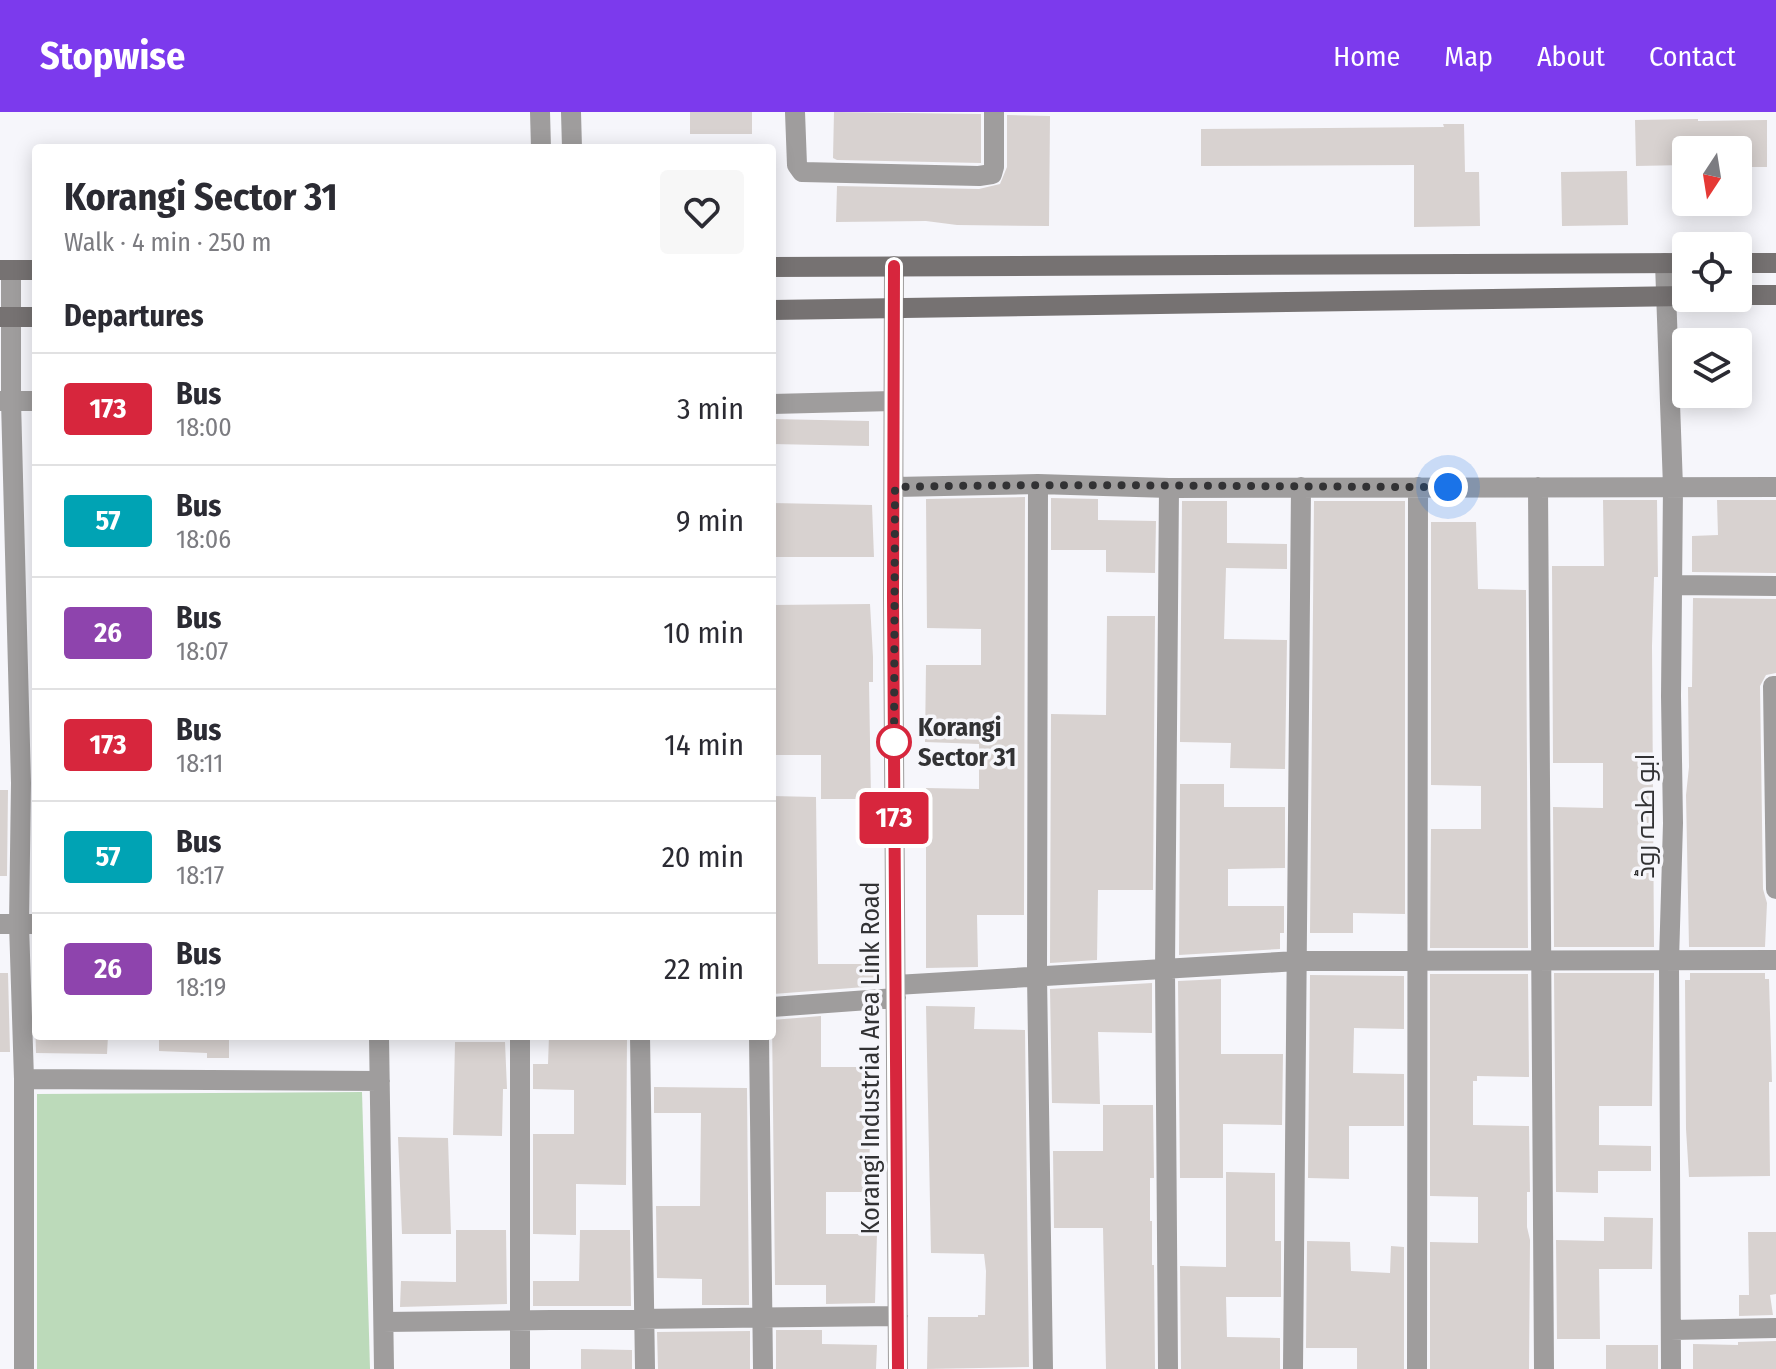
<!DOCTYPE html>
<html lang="en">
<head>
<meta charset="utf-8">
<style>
	body { margin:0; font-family:"Fira Sans Condensed",Cairo,sans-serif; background:#f7f7f7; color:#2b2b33; height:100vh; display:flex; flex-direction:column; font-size:30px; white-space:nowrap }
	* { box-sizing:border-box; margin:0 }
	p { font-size:26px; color:#7c7c81 }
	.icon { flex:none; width:44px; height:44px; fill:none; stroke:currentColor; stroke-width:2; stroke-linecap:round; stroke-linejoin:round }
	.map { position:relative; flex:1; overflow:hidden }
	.details { position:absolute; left:32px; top:32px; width:744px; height:896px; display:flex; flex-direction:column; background:#fff; border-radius:8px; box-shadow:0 4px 20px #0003 }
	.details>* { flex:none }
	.badge { padding:0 16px; border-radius:6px; font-size:28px; line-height:52px }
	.needle { width:52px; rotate:192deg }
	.controls { position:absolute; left:1672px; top:24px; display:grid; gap:16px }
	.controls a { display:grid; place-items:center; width:80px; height:80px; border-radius:8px; background:#fff; box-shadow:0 4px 20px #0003; font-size:40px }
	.you { position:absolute; width:40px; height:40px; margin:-20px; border:6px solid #fff; border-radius:50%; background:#1a73e8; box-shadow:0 0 0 12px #1a73e833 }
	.map>.badge { position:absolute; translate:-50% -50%; box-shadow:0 0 0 4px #fff }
	h2 { padding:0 32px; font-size:30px; line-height:72px }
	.round { display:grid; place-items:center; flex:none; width:84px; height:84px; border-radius:8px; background:#f7f7f7 }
	.head { display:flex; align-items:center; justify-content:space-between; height:136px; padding:0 32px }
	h1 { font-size:38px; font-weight:700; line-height:60px }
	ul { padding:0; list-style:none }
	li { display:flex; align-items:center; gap:24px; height:112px; padding:0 32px; border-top:2px solid #e1e1e2 }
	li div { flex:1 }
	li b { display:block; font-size:30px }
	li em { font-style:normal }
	li .badge { min-width:88px; font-weight:700; text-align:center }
	header { display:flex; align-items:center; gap:48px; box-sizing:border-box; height:112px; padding:0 40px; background:#7c3aed; color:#fff }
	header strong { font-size:38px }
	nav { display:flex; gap:44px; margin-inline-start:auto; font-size:28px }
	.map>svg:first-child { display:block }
	.green { fill:#bcdaba }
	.building { fill:#d8d2d0 }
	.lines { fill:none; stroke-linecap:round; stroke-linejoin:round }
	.street { stroke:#9f9d9d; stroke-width:20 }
	.secondary { stroke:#767272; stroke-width:20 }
	.line-casing { stroke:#fff; stroke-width:18 }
	.line { stroke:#d7263d; stroke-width:12 }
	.walk { stroke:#323234; stroke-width:8; stroke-dasharray:0 14.4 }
	.stop-dot { fill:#fff; stroke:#d7263d; stroke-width:4 }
	.labels { text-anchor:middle; stroke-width:7; stroke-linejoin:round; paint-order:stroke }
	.stop-label { font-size:26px; font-weight:bold; fill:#323234; stroke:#f6f6fb; text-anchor:start }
	.street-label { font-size:26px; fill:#323234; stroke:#f6f6fb }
</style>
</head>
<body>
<header>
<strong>Stopwise</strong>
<nav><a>Home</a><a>Map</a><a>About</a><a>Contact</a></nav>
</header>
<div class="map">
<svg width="1776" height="1257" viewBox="0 0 1776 1257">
	<rect width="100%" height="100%" fill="#f6f6fb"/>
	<path class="green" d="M362,980L370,1257H37V982Z"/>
	<path class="building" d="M690,0H752V22H690Z
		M834,0L981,2V51L837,48L833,46Z
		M1007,3L1050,4L1049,114L957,113L926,109L836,110L837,74L979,77L1000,72L1007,55Z
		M1698,7V9L1767,8V55H1738V38H1686V53L1636,54L1635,8Z
		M1443,12H1464L1465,60H1479L1480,114L1414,115V53L1201,54V17L1444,15Z
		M1627,59L1628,113L1562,114L1561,60Z
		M772,307L869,309V334L772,332Z
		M1025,385L1024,803H977L978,855L926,856V676L979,677V632L925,630L926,553H981V517L927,516L926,387Z
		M1051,386L1098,387V408L1156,409L1155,461L1106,460V438H1051Z
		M1603,388H1657L1658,465H1654L1652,534L1654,835H1554L1553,695L1603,696V651H1553L1552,454H1604Z
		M1717,388H1776V461L1692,460V424L1718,423Z
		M1182,389H1227V431L1287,432V457L1226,456L1224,527L1287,528L1285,657L1230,656L1231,631L1180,630Z
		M1314,389H1405V802L1353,801V821H1310Z
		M772,391L872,393L874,445H772Z
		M1431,410H1476L1478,477L1526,478L1528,836H1430L1431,717H1481V674L1431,673Z
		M1693,486L1776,487V561L1766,563L1760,574L1763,777L1767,791L1765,835H1689L1686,683L1689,655L1688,575H1692Z
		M870,492L873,545V570H869L871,687H821V643H772V493Z
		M1107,504H1155L1153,778H1098L1097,848L1050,851L1051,602L1106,603Z
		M1180,672H1224V695H1285V756L1228,757V794H1284V821H1280V837L1179,843Z
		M0,678H8L7,764H0Z
		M772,684L816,685L818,852H878V874L773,882Z
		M0,861H8L10,940H0Z
		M1554,861H1654L1652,994H1599V1033L1651,1034V1059H1598V1081L1556,1080Z
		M1690,861H1765V867H1769L1772,970H1769L1770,1064L1689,1065L1686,1017L1685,868H1690Z
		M34,862H36V924H108L107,942L36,941Z
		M1430,862H1528L1529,965L1477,964V969H1473V1013L1529,1014L1530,1080H1527V1115L1530,1128L1529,1257H1430V1130L1478,1131V1085L1430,1084Z
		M1310,863L1404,864V917L1354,916L1353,961L1404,962V1014H1349V1067L1308,1066Z
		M1221,867V942H1283L1282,1013L1223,1012V1066H1180L1178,869Z
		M1152,871V921L1098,920L1100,992L1052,991L1050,877Z
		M926,894L975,895L974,917L1025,918L1029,1255L927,1257L928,1205H978V1203H985L986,1159L984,1142L931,1141Z
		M821,904V955H873L869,1055H872V1080H826V1122H877L875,1191L826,1192V1173H775L772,908Z
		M159,924H229V946H207V941L159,939Z
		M549,924L627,925L626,1073L576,1072V1123L533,1122V1022H574V978L533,977V952H548Z
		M455,930H505L507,977H503L502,1024L453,1023Z
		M654,975L747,976L749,1193H702V1167L657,1166L656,1094H700L701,1001H654Z
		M1103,993H1153L1154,1066H1150V1109H1152V1153H1154L1155,1257H1106L1103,1116H1054L1053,1039H1103Z
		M398,1025L448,1026L451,1122H402Z
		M1226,1060L1275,1061V1129H1281V1185H1226L1227,1225L1280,1226V1257H1181L1180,1154L1226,1155Z
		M1604,1105L1653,1106L1652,1157H1599L1600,1227H1557L1556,1128L1604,1129Z
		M456,1118H506L507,1192L400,1195L401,1169L456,1170Z
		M580,1118H630L631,1194H533V1169H579Z
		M1748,1120H1776V1182L1770,1183L1773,1203L1739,1204V1183H1749Z
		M1307,1129L1350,1130L1351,1159L1390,1161L1391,1134L1404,1135V1257H1357V1236H1306Z
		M776,1218H822V1232L877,1233L876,1257H776Z
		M750,1219V1257H658L657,1220Z
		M1776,1229V1257H1693V1232L1738,1233V1230Z
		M1606,1233H1658V1257H1606Z
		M581,1237L632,1238V1257H581Z"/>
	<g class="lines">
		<path class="street" d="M540,0L541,36
			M571,0L572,36
			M795,0L797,53L802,60L979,64L992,62L994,55V0
			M1665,151L1673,375L1671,584L1673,711L1669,849L1671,1257
			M894,154L893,485L898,1257
			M11,158V289L21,671L19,812L24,967V1257
			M0,289H36
			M772,292L893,289
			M1038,372L1037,864L1043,1257
			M895,375L1038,372L1169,376L1776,375
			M1538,375L1544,1257
			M1673,473L1776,474
			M1776,574H1773L1776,777
			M0,812H36
			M896,873L1297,849L1776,848
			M772,895L896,886
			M379,924L384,1257
			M520,924V1257
			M640,924L645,1257
			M759,924L763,1257
			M24,967L380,969
			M384,1210L898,1204
			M1671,1218L1776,1216
			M1168,1257L1165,857L1169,376
			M1293,1257L1301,375
			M1417,1257L1418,375"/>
		<path class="secondary" d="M1738,151H1776
			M772,155L1686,151
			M0,158H36
			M1738,183H1776
			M772,198L1686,184
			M0,205H36"/>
	</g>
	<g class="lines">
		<g class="line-casing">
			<path id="line" d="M894,154L893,485L898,1257"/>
		</g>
		<use href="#line" class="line"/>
		<path class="walk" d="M894,630V634L895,375C1079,371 1263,375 1448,375"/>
	</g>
	<circle class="stop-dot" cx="894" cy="630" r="16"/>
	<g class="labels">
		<g class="stop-label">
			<text x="918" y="624">Korangi<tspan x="918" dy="30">Sector 31</tspan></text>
		</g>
		<g class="street-label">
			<text transform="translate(1645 704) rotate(-90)" y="9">ابو طحہ روڈ</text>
			<text transform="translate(870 946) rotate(-90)" y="9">Korangi Industrial Area Link Road</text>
		</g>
	</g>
</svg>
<div class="controls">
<a><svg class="needle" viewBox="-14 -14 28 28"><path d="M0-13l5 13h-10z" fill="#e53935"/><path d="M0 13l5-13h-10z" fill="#7c7c81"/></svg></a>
<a><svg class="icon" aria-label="locate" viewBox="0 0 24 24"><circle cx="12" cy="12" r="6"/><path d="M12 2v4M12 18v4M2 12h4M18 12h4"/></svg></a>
<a><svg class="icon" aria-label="layers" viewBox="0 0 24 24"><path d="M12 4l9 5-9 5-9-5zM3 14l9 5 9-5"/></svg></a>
</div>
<div class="you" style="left:1448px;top:375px"></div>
<b class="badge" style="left:894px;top:706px;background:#d7263d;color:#fff">173</b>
<section class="details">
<div class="head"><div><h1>Korangi Sector 31</h1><p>Walk · 4 min · 250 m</p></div><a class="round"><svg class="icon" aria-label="heart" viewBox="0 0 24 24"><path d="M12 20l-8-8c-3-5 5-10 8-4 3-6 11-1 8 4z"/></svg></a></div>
<h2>Departures</h2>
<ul>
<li><span class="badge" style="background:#d7263d;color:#fff">173</span><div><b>Bus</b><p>18:00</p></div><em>3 min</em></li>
<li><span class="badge" style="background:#00a3b4;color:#fff">57</span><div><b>Bus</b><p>18:06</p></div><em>9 min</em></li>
<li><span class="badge" style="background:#8e44ad;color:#fff">26</span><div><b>Bus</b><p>18:07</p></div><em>10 min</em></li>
<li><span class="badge" style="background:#d7263d;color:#fff">173</span><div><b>Bus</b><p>18:11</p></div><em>14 min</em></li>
<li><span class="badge" style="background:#00a3b4;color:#fff">57</span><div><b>Bus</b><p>18:17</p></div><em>20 min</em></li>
<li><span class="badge" style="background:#8e44ad;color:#fff">26</span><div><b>Bus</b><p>18:19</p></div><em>22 min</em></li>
</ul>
</section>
</div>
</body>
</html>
